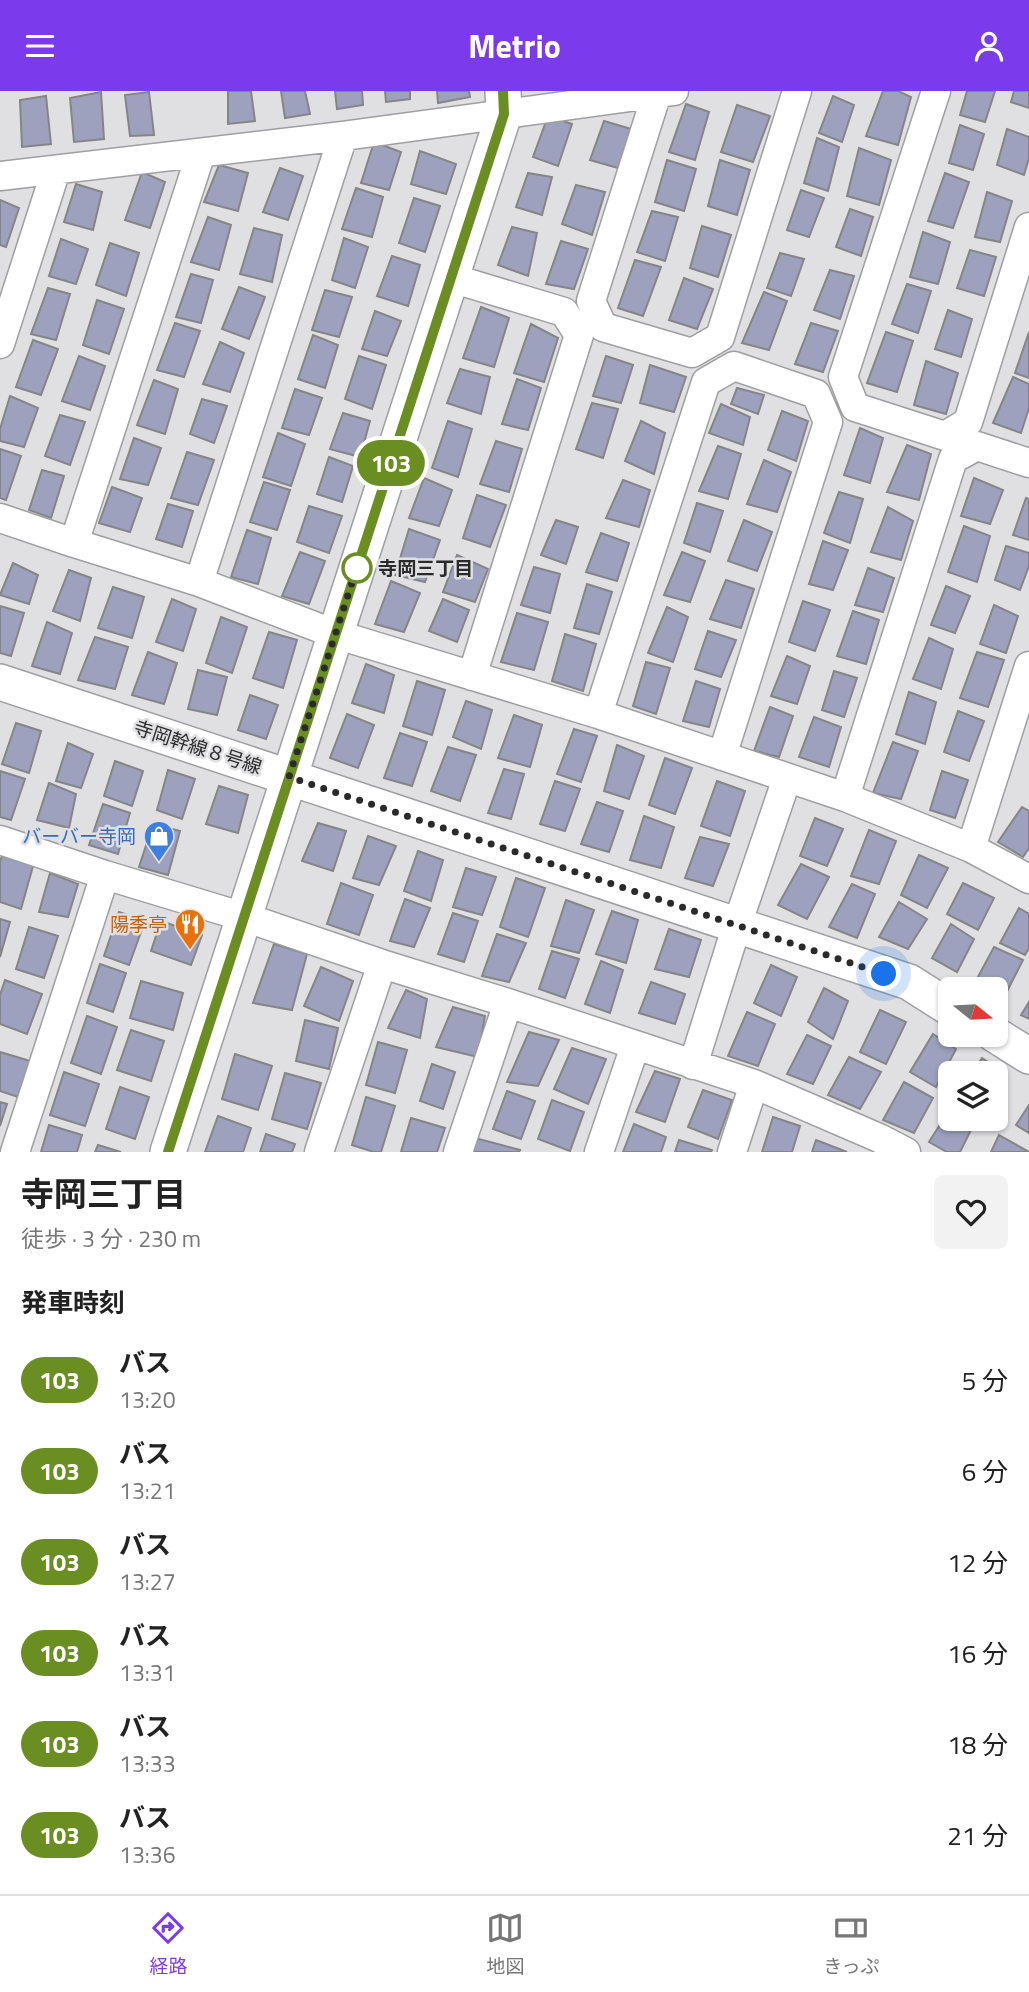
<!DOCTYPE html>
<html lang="ja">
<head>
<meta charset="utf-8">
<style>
	body { margin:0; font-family:"Titillium Web","Noto Sans JP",sans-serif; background:#f2f2f2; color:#222; height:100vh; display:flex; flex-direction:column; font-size:26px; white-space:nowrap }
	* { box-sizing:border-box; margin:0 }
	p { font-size:23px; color:#767676 }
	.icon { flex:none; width:38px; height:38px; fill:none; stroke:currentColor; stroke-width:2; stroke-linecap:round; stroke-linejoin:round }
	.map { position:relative; height:1061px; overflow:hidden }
	.panel { display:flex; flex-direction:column; background:#fff; flex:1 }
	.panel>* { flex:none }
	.badge { padding:0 14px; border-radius:23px; font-size:24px; line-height:46px }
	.needle { width:46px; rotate:108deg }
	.tools { position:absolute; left:938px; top:886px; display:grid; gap:14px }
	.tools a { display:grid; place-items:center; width:70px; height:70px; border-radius:10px; background:#fff; box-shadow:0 2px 5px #0004; font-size:35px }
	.you { position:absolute; width:35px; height:35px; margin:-18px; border:5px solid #fff; border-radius:50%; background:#1a73e8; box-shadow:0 0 0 10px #1a73e833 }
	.map>.badge { position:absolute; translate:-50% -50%; box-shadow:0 0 0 4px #fff }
	h2 { padding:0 21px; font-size:26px; line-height:63px }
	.round { display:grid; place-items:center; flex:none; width:74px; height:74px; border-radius:10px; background:#f2f2f2 }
	.head { display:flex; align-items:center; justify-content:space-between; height:119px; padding:0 21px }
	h1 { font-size:33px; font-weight:700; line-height:52px }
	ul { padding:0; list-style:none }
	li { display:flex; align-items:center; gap:21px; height:91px; padding:0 21px }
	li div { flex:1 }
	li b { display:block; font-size:26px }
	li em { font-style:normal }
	li .badge { min-width:77px; font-weight:700; text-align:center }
	header { display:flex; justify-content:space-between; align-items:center; height:91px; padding:0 21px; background:#7c3aed; color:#fff; font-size:32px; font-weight:700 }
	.dock { display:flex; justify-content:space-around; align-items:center; height:98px; border-top:2px solid #e0e0e0; background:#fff; font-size:19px; color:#767676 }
	.dock a { display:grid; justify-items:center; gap:4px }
	.dock .active { color:#7c3aed }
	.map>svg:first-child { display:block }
	.building { fill:#9ea1be; stroke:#858587; stroke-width:2 }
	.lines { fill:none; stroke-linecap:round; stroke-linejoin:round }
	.minor-casing { stroke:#9e9fa1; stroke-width:31 }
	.tertiary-casing { stroke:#9e9fa1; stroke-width:38 }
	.minor { stroke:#fff; stroke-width:28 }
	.tertiary { stroke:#fff; stroke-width:35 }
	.line-casing { stroke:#fff; stroke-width:16 }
	.line { stroke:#6b8e23; stroke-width:10 }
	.walk { stroke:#2a2a2b; stroke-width:7; stroke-dasharray:0 12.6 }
	.stop-dot { fill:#fff; stroke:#6b8e23; stroke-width:3.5 }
	.labels { text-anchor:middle; stroke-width:5; stroke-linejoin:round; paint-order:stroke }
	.stop-label { font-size:19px; font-weight:bold; fill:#2a2a2b; stroke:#e0e0e2; text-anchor:start }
	.street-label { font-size:19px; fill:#2a2a2b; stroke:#e0e0e2 }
	.shop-label { font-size:19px; fill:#366cbe; stroke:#e0e0e2; text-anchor:end }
	.food-label { font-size:19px; fill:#c56008; stroke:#e0e0e2; text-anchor:end }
</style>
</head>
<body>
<header><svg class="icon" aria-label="menu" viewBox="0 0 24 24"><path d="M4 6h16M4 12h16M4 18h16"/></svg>Metrio<svg class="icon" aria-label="person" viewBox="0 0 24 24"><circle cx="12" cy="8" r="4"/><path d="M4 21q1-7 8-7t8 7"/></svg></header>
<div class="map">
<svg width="1029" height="1061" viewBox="0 0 1029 1061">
	<rect width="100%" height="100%" fill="#e0e0e2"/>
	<path class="building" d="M228,0H251L255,30L228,33Z
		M281,0H305L310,23L285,27Z
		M335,0H362L363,14L337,18Z
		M385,0H410V8L386,11Z
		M437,0H469L470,6L438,12Z
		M883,0H898L911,6L898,54L866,45Z
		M967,0H995L985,31L960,24Z
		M1014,0H1029V17L1011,11Z
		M101,1L104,48L74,51L70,7Z
		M149,1L154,44L130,45L125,4Z
		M46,5L51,53L22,56L20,9Z
		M833,5L854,14L842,51L819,42Z
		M686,13L709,21L695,69L669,61Z
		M737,14L770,25L753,71L721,61Z
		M548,25L572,33L558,75L533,66Z
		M604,30L631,38L618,77L590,69Z
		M960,34L984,43L973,79L949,72Z
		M1007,38L1029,46V67L1024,84L997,74Z
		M817,47L839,56L828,100L804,92Z
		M374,51L401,61L389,99L361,92Z
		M859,57L891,69L879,114L847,105Z
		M420,60L456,73L446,103L411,93Z
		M667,69L696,78L684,120L655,111Z
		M720,69L750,79L737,124L708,115Z
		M219,74L248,82L238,120L204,111Z
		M280,77L303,85L288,129L263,121Z
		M142,81L165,91L150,137L125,129Z
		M528,82L552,86L542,124L516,116Z
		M945,82L969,91L953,137L928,130Z
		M76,93L102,101L93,139L64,131Z
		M576,94L605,101L592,144L562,133Z
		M356,97L383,106L372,146L342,138Z
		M801,99L824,107L809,146L787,139Z
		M987,101L1012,110L1000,151L975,146Z
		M414,107L440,115L425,161L399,152Z
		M0,109L19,117L6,156L0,154Z
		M850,118L873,126L861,165L836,156Z
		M652,120L678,126L665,170L637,161Z
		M208,126L231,134L219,179L191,171Z
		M702,135L731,144L718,186L690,177Z
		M512,136L537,142L528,185L498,174Z
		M254,137L282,144L272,191L240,183Z
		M923,141L950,151L938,193L910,186Z
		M344,147L368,156L355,197L332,189Z
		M61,148L88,158L76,193L49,185Z
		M561,150L588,158L574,198L546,193Z
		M110,152L139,162L126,205L96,194Z
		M970,159L996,166L984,205L957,197Z
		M780,162L804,168L791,205L767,197Z
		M392,165L420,174L408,215L377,205Z
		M635,169L661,176L643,225L618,217Z
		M830,179L854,185L840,228L814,219Z
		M191,183L213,189L201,232L176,226Z
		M684,187L713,198L697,238L669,229Z
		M907,193L931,200L918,242L892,233Z
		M239,196L265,206L249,248L222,238Z
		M48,197L70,203L56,249L31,243Z
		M325,199L352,206L339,246L312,239Z
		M764,201L787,210L769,259L742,252Z
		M97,209L124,218L109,263L83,254Z
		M481,216L509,227L494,276L463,267Z
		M948,219L972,228L961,266L935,258Z
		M375,220L401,230L387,265L362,258Z
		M175,232L200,240L184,286L157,279Z
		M811,232L838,240L823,281L795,273Z
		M531,233L558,247L544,291L514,282Z
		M886,241L913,250L897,301L867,292Z
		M1029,241V287L1015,282Z
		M313,244L338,254L325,297L298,288Z
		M33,249L58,258L41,304L16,296Z
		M220,251L244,262L230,301L203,293Z
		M79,265L105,275L90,319L62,310Z
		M359,265L386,274L372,318L345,308Z
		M606,265L633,274L621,312L593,305Z
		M926,270L958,282L946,323L914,314Z
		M650,274L686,286L674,321L640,312Z
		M460,278L490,286L481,323L447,312Z
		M1013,286L1029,293V317L1021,342L993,332Z
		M517,288L541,297L528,339L502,333Z
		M154,289L178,298L165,343L137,334Z
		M737,297L764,304L758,323L731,313Z
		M295,298L322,307L309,344L282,337Z
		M10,305L38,317L24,356L0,350V338Z
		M202,308L227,315L214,352L190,343Z
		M592,312L618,318L603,367L576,358Z
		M721,313L750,326L743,354L709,342Z
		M782,320L808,330L796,370L768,359Z
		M343,322L370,330L360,366L330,358Z
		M60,324L85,331L70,374L45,365Z
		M448,330L472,338L458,386L432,377Z
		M641,330L665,342L654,383L625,370Z
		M860,337L883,347L870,392L844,384Z
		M278,342L305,353L291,395L263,386Z
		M134,347L161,357L148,394L120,388Z
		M496,350L522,358L509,401L480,393Z
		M907,354L931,363L919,409L887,401Z
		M718,355L741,363L728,408L699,400Z
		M0,358L21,365L6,409L0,407Z
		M187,361L214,369L198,414L171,407Z
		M329,366L353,375L342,411L317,403Z
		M764,369L791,381L777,421L747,413Z
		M42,379L64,385L51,427L29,419Z
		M424,387L452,399L439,435L409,427Z
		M974,387L1003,399L990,433L961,425Z
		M623,389L650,399L639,436L606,427Z
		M264,391L290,399L277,439L250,431Z
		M112,396L142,407L130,441L99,432Z
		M839,401L863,408L850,452L824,442Z
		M477,404L506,414L490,456L463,447Z
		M1026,407L1029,408V449L1013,444Z
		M697,412L723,420L710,461L684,452Z
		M168,413L193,420L182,456L156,448Z
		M309,415L342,425L329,462L297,451Z
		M888,416L913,430L901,469L871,461Z
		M556,429L578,436L566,473L541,464Z
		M744,429L772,441L757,480L728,470Z
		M964,435L990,445L977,491L948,481Z
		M409,438L440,449L425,491L395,484Z
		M247,439L271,447L258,493L231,486Z
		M601,442L629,452L617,490L586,481Z
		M823,450L848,459L833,499L809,493Z
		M1006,455L1029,462V475L1020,499L995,489Z
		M300,461L325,470L309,513L282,505Z
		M682,461L705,470L690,511L664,504Z
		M457,464L488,478L475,511L443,501Z
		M13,472L38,484L29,513L0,504Z
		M534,476L560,483L550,522L521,514Z
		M868,477L894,487L883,521L855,514Z
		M69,479L91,487L80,530L53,520Z
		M726,489L754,498L741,537L710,528Z
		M391,490L420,502L404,541L375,533Z
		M587,493L612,501L599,543L574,537Z
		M946,495L970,505L955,542L931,534Z
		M113,496L144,506L132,547L98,537Z
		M172,508L196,518L183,560L156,551Z
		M443,508L469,519L457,551L429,540Z
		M803,510L830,519L815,560L789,551Z
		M994,514L1018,525L1006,562L980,553Z
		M0,515L24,522L11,565L0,562Z
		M667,516L688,526L673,571L648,562Z
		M853,520L879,529L866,573L837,565Z
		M517,522L548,531L534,579L501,571Z
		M221,526L247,536L232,582L206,572Z
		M47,531L72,542L60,583L32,575Z
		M708,540L736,549L721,586L695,578Z
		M269,541L297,549L283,597L253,587Z
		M565,543L596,553L583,600L552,590Z
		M95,546L128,556L115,598L78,589Z
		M929,547L953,558L941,598L913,588Z
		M148,561L177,572L164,613L132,604Z
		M977,561L1004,569L988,616L960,607Z
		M787,565L810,575L797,613L771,605Z
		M646,571L670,577L656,623L633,615Z
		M366,573L394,584L384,622L352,612Z
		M198,579L227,586L217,624L188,618Z
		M834,580L857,587L844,626L822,619Z
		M417,590L445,599L432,644L403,635Z
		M696,590L720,598L709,636L683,630Z
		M909,601L936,611L925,653L896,643Z
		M250,604L278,614L266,648L238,639Z
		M466,610L492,619L481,658L453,646Z
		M770,616L793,625L779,666L754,660Z
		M958,620L984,630L969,670L944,661Z
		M347,623L374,634L358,677L330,667Z
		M514,624L542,634L530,676L498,667Z
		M814,626L841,636L829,676L799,666Z
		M16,632L41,640L29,682L2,673Z
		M574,638L597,645L581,691L557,683Z
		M400,642L427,651L412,695L384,687Z
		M893,651L918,660L901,708L873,702Z
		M68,652L93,663L81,697L56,690Z
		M617,654L644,665L629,708L604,700Z
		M448,656L476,664L460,710L431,700Z
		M665,667L692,677L675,723L649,714Z
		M115,670L143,680L132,715L104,705Z
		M504,678L524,683L511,728L488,722Z
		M168,679L195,688L182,728L157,719Z
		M0,680L25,688L11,729L0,726Z
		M942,680L968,689L955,727L930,719Z
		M555,690L580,698L565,740L540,733Z
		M717,690L745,700L730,745L701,735Z
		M49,692L76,703L69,737L37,729Z
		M219,695L248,704L238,742L206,733Z
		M597,711L623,720L609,761L581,753Z
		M103,713L130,722L118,763L89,754Z
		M1022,716L1029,720V757L1023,766L998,751Z
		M644,725L674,736L661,777L630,769Z
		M815,727L843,738L827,775L800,765Z
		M318,732L346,740L333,780L302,770Z
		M153,733L180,740L168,784L139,776Z
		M869,739L896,750L879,793L851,785Z
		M368,745L396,755L379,794L353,787Z
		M700,746L729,753L713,795L685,787Z
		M418,760L443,769L431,810L404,800Z
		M3,763L33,775L21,818L0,811V770Z
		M919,764L948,777L927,817L901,804Z
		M801,773L829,786L807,828L778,814Z
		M466,777L496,786L482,824L453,816Z
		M50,782L78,793L68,826L39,821Z
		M516,787L545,797L528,846L500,836Z
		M341,792L373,804L359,844L327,833Z
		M963,792L994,807L978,839L947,823Z
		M852,793L875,803L857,847L829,836Z
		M405,808L430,817L414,856L390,850Z
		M566,809L594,819L579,862L551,855Z
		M899,811L927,828L908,858L879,846Z
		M1019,817L1029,823V857L1025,864L1000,852Z
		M612,820L638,829L626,872L596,863Z
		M119,821L145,830L129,874L104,865Z
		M453,822L478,830L464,871L438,863Z
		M0,828L10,831L0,866Z
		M161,830L202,844L191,874L151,860Z
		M951,833L974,848L957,881L932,867Z
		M29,836L58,845L44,887L16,878Z
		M669,838L701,849L689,886L655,878Z
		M497,843L526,852L509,891L482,885Z
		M274,853L307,863L292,919L253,912Z
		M994,856L1023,869L1001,912L996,909V898L972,897Z
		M552,860L579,868L565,907L539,898Z
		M601,870L623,879L610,922L585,913Z
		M100,873L126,882L113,921L87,912Z
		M771,874L797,886L781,925L754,912Z
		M321,876L353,890L339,930L304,915Z
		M5,889L42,903L27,943L0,933V904Z
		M141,890L183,902L173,939L130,927Z
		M651,891L685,903L675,933L639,922Z
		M824,897L848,910L833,948L808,931Z
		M406,899L427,908L420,947L388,937Z
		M1029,911V928L1021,924Z
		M453,916L485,925L478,966L436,956Z
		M880,919L906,931L886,973L860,961Z
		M747,921L775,933L758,975L728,965Z
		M87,925L117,936L101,983L71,972Z
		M305,929L338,937L329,978L296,970Z
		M131,939L164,950L151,990L117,979Z
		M529,941L559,949L538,995L507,991Z
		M933,943L956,958L936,996L910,981Z
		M807,944L831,955L813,993L787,983Z
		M378,951L407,959L395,1002L366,994Z
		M572,957L606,968L588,1013L554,998Z
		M0,961L30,970L18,1006L0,1000Z
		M235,963L272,975L258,1019L222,1008Z
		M849,966L881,981L860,1018L828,1004Z
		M982,967L1005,982L996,1000V982H973Z
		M432,973L455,981L443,1018L420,1010Z
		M655,980L680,988L665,1031L636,1021Z
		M64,981L99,993L85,1035L50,1024Z
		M285,982L321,992L307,1038L272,1028Z
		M904,991L933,1007L914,1042L883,1029Z
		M120,996L149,1006L135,1048L106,1038Z
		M703,999L732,1009L718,1048L688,1036Z
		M507,1000L535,1010L521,1048L493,1038Z
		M366,1006L395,1015L381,1061H374L352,1054Z
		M552,1009L584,1021L570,1060L538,1048Z
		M0,1011L7,1013L0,1035Z
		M1029,1014V1042L1016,1034Z
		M950,1018V1027H977L960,1061H947L929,1051Z
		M218,1025L251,1037L243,1061H205Z
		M773,1026L800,1035L792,1061H762Z
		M411,1027L445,1037L437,1061H401Z
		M634,1033L666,1046L661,1061H623Z
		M49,1034L82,1044L77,1061H41Z
		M266,1043L295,1053L292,1061H260Z
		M999,1044L1029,1061H991Z
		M475,1047L520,1059L519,1061H471Z
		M679,1049L712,1059L711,1061H675Z
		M816,1049L847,1061H812Z
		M98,1054L121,1061H95Z"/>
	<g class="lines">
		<g class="minor-casing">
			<path id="minor" d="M936,0L843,286L855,316L945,345L968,331L1029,136
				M657,2L591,210L603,236L692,262L720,246L797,0
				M0,85L343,45L674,0
				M451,187L564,221L579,244L472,585
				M0,253L56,79
				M0,427L74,452L199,491L335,543L598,623L845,706L971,757
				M74,452L201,62
				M199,491L343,45
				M1029,575L971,757L1029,788
				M598,623L706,291L734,275L816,303L828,331L722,665
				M845,706L953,368L977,355L1029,372
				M0,749L105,784L244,826L382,873L508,912L754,993L879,1047L906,1061
				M693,974L737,834L787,687
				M15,1061L105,784
				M319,1061L382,873
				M458,1061L508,912
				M599,1061L635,955
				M732,1061L754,993"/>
		</g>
		<g class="tertiary-casing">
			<path id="tertiary" d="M0,591L909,891L950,917
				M994,943L1029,965
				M168,1061L504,23L503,0"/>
		</g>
		<use href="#minor" class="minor"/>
		<use href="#tertiary" class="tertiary"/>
	</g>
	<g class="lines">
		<g class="line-casing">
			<path id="line" d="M168,1061L504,23L503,0"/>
		</g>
		<use href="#line" class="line"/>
		<path class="walk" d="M357,477L360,467L289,686L884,883"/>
	</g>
	<defs>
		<g id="shop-pin" transform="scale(1.575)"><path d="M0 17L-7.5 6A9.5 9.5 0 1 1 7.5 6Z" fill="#3f7fe0" stroke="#e0e0e2"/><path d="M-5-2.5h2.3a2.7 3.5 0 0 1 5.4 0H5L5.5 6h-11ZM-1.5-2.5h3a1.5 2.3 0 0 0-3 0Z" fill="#fff"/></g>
		<g id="restaurant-pin" transform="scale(1.575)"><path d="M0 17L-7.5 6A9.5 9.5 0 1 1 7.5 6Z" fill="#e8710a" stroke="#e0e0e2"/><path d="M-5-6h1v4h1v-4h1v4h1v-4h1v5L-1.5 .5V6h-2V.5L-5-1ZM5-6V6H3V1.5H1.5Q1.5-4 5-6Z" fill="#fff"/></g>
	</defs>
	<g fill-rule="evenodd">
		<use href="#shop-pin" x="159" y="745"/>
		<use href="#restaurant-pin" x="190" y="833"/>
	</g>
	<circle class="stop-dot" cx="357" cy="477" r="14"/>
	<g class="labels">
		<g class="stop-label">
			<text x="378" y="484">寺岡三丁目</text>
		</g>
		<g class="street-label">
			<text transform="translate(198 656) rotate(18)" y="7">寺岡幹線８号線</text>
		</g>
		<g class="shop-label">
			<text x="136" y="752">バーバー寺岡</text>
		</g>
		<g class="food-label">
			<text x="167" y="840">陽季亭</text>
		</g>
	</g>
</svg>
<div class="tools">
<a><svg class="needle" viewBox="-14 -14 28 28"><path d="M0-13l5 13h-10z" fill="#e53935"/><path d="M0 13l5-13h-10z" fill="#767676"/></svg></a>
<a><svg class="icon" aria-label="layers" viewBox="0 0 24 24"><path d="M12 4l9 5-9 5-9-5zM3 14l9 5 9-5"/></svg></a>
</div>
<div class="you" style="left:884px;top:883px"></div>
<b class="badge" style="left:391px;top:372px;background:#6b8e23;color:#fff">103</b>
</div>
<section class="panel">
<div class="head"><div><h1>寺岡三丁目</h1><p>徒歩 · 3 分 · 230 m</p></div><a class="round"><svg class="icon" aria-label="heart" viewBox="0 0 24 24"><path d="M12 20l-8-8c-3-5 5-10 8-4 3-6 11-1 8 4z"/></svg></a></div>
<h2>発車時刻</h2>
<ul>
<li><span class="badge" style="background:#6b8e23;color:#fff">103</span><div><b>バス</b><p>13:20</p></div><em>5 分</em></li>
<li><span class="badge" style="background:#6b8e23;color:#fff">103</span><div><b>バス</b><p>13:21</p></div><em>6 分</em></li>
<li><span class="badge" style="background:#6b8e23;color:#fff">103</span><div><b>バス</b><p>13:27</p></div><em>12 分</em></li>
<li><span class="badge" style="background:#6b8e23;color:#fff">103</span><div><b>バス</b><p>13:31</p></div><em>16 分</em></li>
<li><span class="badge" style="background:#6b8e23;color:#fff">103</span><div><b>バス</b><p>13:33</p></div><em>18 分</em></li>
<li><span class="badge" style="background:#6b8e23;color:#fff">103</span><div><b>バス</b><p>13:36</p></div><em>21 分</em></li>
</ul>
</section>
<nav class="dock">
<a class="active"><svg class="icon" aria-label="directions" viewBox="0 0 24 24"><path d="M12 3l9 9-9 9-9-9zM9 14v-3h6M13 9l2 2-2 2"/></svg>経路</a>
<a><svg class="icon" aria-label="map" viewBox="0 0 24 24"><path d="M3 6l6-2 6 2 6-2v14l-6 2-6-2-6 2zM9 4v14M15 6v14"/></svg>地図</a>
<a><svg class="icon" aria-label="tickets" viewBox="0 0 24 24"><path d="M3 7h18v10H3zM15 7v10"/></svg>きっぷ</a>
</nav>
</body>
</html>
